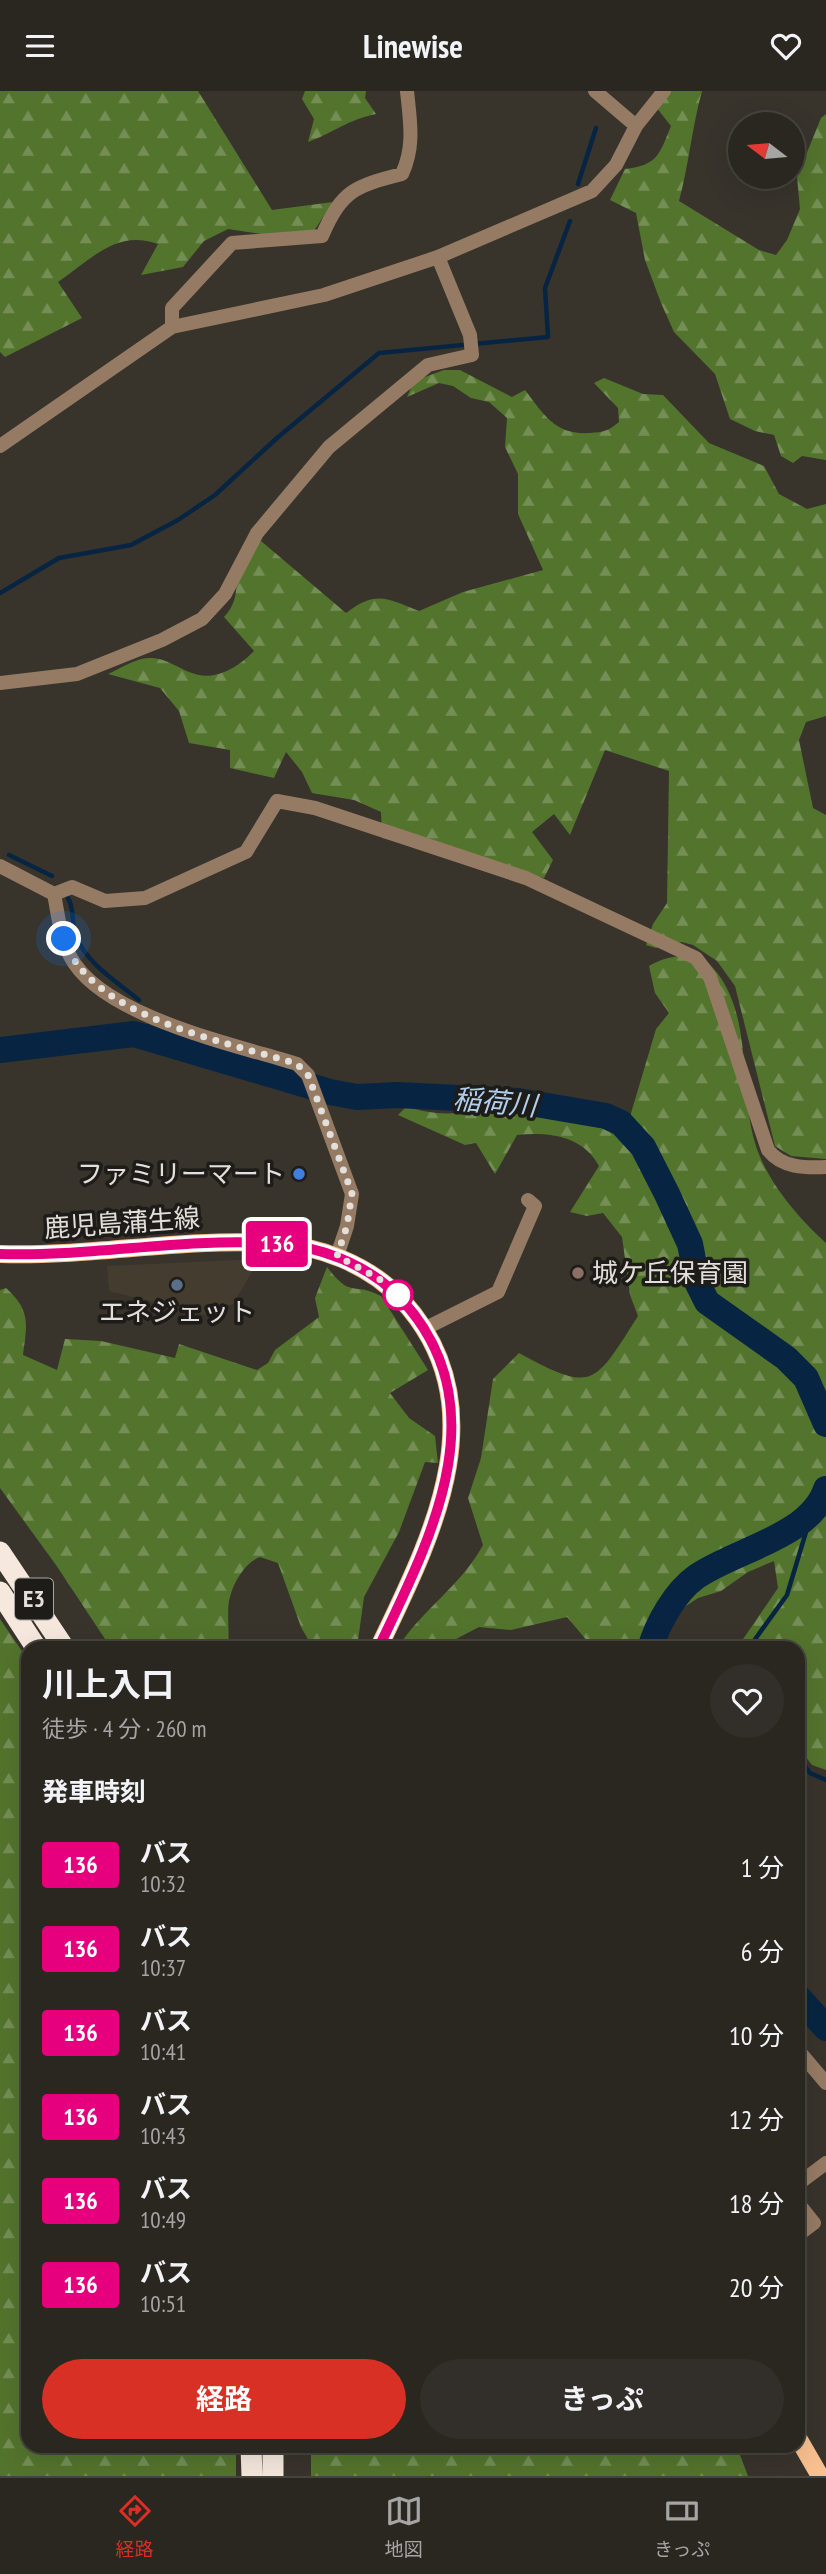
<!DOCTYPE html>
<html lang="ja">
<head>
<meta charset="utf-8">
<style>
	body { margin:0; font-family:"PT Sans Narrow","Noto Sans JP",sans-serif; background:#322f2a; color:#f1f3f6; height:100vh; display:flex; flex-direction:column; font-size:26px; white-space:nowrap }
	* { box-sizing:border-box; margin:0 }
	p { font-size:23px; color:#a5a5a5 }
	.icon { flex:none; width:38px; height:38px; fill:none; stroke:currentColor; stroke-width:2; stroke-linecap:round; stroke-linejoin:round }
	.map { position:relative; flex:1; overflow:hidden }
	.sheet { position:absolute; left:21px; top:1550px; width:784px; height:812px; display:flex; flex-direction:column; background:#2a2721; border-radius:21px; box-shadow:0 7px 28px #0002,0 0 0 2px #46443f }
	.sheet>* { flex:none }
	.badge { padding:0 14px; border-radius:5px; font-size:24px; line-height:46px }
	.needle { width:46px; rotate:286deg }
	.controls { position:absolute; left:728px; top:21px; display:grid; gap:14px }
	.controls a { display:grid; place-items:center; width:77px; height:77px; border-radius:50%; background:#2a2721; box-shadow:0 7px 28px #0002,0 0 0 2px #46443f; font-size:35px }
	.you { position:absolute; width:35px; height:35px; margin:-18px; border:5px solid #fff; border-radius:50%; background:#1a73e8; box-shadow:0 0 0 10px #1a73e833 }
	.map>.badge { position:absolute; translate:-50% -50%; box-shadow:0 0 0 4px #fff }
	h2 { padding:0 21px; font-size:26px; line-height:63px }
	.round { display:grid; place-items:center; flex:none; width:74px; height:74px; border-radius:37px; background:#322f2a }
	.headline { display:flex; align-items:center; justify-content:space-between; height:119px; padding:0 21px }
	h1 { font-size:33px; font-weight:700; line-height:52px }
	.action { display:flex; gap:14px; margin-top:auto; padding:14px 21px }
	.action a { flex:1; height:80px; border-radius:42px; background:#d93025; color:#fff; font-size:28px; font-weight:700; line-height:80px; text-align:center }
	.action a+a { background:#322f2a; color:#f1f3f6 }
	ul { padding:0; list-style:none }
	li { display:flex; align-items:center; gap:21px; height:84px; padding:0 21px }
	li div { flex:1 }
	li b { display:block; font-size:26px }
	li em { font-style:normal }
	li .badge { min-width:77px; font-weight:700; text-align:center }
	header { display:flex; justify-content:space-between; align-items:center; height:91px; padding:0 21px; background:#2a2721; font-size:32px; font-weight:700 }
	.tab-bar { display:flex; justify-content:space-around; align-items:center; height:98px; border-top:2px solid #46443f; background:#2a2721; font-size:19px; color:#a5a5a5 }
	.tab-bar a { display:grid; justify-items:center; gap:4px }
	.tab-bar .selected { color:#d93025 }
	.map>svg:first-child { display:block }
	.built { fill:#443c2f }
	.forest { fill:url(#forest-firs) }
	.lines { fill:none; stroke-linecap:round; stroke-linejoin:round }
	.stream { stroke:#072542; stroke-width:4.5 }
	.river { stroke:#072542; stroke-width:26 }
	.street { stroke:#967b64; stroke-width:14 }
	.primary { stroke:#f8c08f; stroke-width:18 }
	.highway { stroke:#f6e8dd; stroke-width:21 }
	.line-casing { stroke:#fff; stroke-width:16 }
	.line { stroke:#e6007e; stroke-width:10 }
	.walk { stroke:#e3e0db; stroke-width:7; stroke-dasharray:0 12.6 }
	.shop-dot { fill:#3f7fe0; stroke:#1e1c18; stroke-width:2.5 }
	.education-dot { fill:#8d6e63; stroke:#1e1c18; stroke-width:2.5 }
	.service-dot { fill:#5c6f8a; stroke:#1e1c18; stroke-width:2.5 }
	.stop-dot { fill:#fff; stroke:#e6007e; stroke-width:3.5 }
	.labels { text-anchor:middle; stroke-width:7; stroke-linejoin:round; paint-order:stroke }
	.shield { fill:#1e1c18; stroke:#a8a5a0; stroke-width:2 }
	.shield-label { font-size:24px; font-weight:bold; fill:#e3e0db }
	.poi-label { font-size:26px; fill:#e3e0db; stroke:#1e1c18; text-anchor:end }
	.street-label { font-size:26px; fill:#e3e0db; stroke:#1e1c18 }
	.water-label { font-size:28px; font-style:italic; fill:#b1ceee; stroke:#1e1c18 }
</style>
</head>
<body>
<header><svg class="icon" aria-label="menu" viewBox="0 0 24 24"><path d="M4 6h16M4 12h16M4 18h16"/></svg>Linewise<svg class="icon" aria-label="heart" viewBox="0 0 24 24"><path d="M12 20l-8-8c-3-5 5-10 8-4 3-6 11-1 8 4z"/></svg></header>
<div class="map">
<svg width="826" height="2385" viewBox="0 0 826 2385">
	<defs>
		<pattern id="forest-firs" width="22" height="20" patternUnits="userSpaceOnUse" patternTransform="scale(1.75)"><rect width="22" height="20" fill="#53742d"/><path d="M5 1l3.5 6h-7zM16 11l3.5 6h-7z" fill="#748e55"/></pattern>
	</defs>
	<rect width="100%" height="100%" fill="#38342c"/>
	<path class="built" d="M281,1167V1171L252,1181L233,1213L206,1224L109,1200L107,1175Z"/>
	<path class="forest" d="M0,0H198L272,119L333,111L312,143L268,144L228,138L204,150L183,176L141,184L158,153C116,138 92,168 58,191L82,227L5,266L0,261Z
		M305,0H366L365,7L376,23C347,29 335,41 308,51L314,28L302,8Z
		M669,0H702C692,36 689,73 679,110L759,159L776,164L787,149L800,118L797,86L821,27L826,23V369L802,365L793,372L781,365L774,344L755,340L730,328L715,283L674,241L661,212L645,169L636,122L610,109L625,78C658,74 659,64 671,35L656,16Z
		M444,279H460L512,306L525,299C545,325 555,344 590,342C604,341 608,340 619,331L618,317L594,292L604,287L643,303L663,304L709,352L764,375L779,403L807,418L826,413V625L806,631L799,649L813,717L826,724V1068L791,1065L775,1055L735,895L717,870L693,854L682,851L656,857L646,854L653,833L667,812L669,680L605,659L570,744L554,723L532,741L553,769L544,787L382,747L381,721L354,709L312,702L302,681L286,661L274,687L230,677V659L189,652L179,620L160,597L108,583C119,578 136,567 149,567C168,567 178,578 195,583C216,590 240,575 254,560L224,526C249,501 222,474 261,450L346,522C376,499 387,507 419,520L463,501L543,479L518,423V383L505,356L507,327L489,311L471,307L453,295L439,292L407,306L414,290Z
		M697,862C758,908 736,987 755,1052C766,1089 797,1126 826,1152V1679L812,1674L798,1656V1558L737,1557L778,1497L774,1470L748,1481L721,1500L698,1507L677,1521L661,1553L662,1557H624L622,1552L593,1557L567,1526L511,1539L479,1536L439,1557L397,1558C421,1519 462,1494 483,1454L468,1407L481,1367L493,1288L519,1262C594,1303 594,1294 638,1225L630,1204L622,1146L603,1122L587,1125L570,1121L599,1075C582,1044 548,1041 517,1044L495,1083L476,1052L465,1054L398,1024L406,1016C426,1021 449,1026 470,1019C483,1014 496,1006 509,1002C532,996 610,1015 629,1029L656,938L669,922L655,902L649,875C666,865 678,866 697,862Z
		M327,1176C352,1209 353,1190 381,1205L428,1279L390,1302L409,1327L435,1345L438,1372L425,1371L399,1441L364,1506L357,1557H313L301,1536L278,1472L260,1466C246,1471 234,1490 230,1506C226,1518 230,1542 228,1557H111L56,1474L0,1397V1199L6,1197C31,1220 27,1232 23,1264L57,1279L65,1248L101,1250L175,1267L179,1253L257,1279L268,1272L275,1259L319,1226L315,1207Z
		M0,1528L28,1569V2356H236V2385H0Z
		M311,2356H737L748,2385H311Z"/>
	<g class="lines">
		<path class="stream" d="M578,93L596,37
			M0,502L59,467L131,454L178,429L215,404L277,347L379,262L548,246L545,197L570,130
			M9,764L52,785
			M68,807C75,819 71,832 76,845C86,872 117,891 139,909
			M148,935L152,949
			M748,1558L787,1504L812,1421
			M798,1666L810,1682L826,1689"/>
		<path class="river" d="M0,959L134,943L330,1001L357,1006L397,1004L518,1010L606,1025L621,1032L643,1056L667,1103L690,1153L698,1193L707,1211L786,1267L806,1287L826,1333
			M650,1558C657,1533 675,1501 696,1486C734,1459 810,1446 826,1398
			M798,1906L826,1937"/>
		<path class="street" d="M595,0L636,35
			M172,236V217L232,152L322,145C342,99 355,95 402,83C415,55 410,30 407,0
			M0,355L172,236L324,204L438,166L592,100L616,74L636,35L664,0
			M0,592L77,583L162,549L202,528L225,503L257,442L329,356L428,274L472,264L470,244L438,166
			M0,775L54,803L72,796L105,810L145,807L246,761L277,710L315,717L526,787L696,867L710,886L768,1059C782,1077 805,1077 826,1076
			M54,803C58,823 60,846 70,865C100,925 236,954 297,973L308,984L352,1103L347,1135L337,1165
			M424,1238L498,1201L535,1115L528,1109
			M798,1959L826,1992
			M798,2093L826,2072
			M798,2112L814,2132L798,2144"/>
		<path class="primary" d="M0,1163C90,1166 180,1147 270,1152C318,1154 369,1173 402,1209C500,1316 431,1447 378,1558
			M798,2347L820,2385"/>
		<path class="highway" d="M0,1461L65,1558
			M0,1501L37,1558
			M251,2356L252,2385
			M273,2385V2356"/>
	</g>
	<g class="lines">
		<g class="line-casing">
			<path id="line" d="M0,1163C90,1166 180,1147 269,1152C318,1154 369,1173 402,1209C500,1316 431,1447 378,1558"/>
		</g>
		<use href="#line" class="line"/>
		<path class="walk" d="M64,848C91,927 225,950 297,973L308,984L352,1102L347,1135L337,1165L378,1187L398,1204"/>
	</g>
	<circle class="shop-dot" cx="299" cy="1083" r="7"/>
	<circle class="education-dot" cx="578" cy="1182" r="7"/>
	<circle class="service-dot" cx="177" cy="1194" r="7"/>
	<circle class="stop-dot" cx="398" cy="1204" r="14"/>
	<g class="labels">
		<rect class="shield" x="15" y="1487.5" width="38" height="41" rx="5"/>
		<g class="shield-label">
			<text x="34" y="1516">E3</text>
		</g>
		<g class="poi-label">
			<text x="285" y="1092">ファミリーマート</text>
			<text x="592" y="1191" text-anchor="start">城ケ丘保育園</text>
			<text x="177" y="1230" text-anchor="middle">エネジェット</text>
		</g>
		<g class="street-label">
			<text transform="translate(122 1132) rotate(-4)" y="9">鹿児島蒲生線</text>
		</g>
		<g class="water-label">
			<text transform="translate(495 1011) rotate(5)" y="10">稲荷川</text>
		</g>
	</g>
</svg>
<div class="controls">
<a><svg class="needle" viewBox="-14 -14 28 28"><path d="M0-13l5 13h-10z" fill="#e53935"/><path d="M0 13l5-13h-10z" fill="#a5a5a5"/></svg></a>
</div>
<div class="you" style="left:64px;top:848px"></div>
<b class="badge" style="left:277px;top:1153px;background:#e6007e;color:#fff">136</b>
<section class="sheet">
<div class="headline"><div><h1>川上入口</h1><p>徒歩 · 4 分 · 260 m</p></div><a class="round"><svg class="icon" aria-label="heart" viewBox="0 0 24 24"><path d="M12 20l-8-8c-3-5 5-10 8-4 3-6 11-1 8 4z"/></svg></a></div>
<h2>発車時刻</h2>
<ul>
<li><span class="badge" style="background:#e6007e;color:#fff">136</span><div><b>バス</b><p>10:32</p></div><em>1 分</em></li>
<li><span class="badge" style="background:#e6007e;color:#fff">136</span><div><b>バス</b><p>10:37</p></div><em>6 分</em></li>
<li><span class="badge" style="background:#e6007e;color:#fff">136</span><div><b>バス</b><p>10:41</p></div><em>10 分</em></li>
<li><span class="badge" style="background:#e6007e;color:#fff">136</span><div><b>バス</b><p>10:43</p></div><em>12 分</em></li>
<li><span class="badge" style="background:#e6007e;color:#fff">136</span><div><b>バス</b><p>10:49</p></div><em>18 分</em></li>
<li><span class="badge" style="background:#e6007e;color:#fff">136</span><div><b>バス</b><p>10:51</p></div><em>20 分</em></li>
</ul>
<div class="action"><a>経路</a><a>きっぷ</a></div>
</section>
</div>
<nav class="tab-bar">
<a class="selected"><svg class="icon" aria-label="directions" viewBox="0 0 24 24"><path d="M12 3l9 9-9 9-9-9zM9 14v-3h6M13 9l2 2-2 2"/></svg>経路</a>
<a><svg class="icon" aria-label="map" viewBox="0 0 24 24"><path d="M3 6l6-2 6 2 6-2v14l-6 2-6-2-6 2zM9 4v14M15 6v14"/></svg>地図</a>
<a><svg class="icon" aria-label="tickets" viewBox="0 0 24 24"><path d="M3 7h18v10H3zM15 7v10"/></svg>きっぷ</a>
</nav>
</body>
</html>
